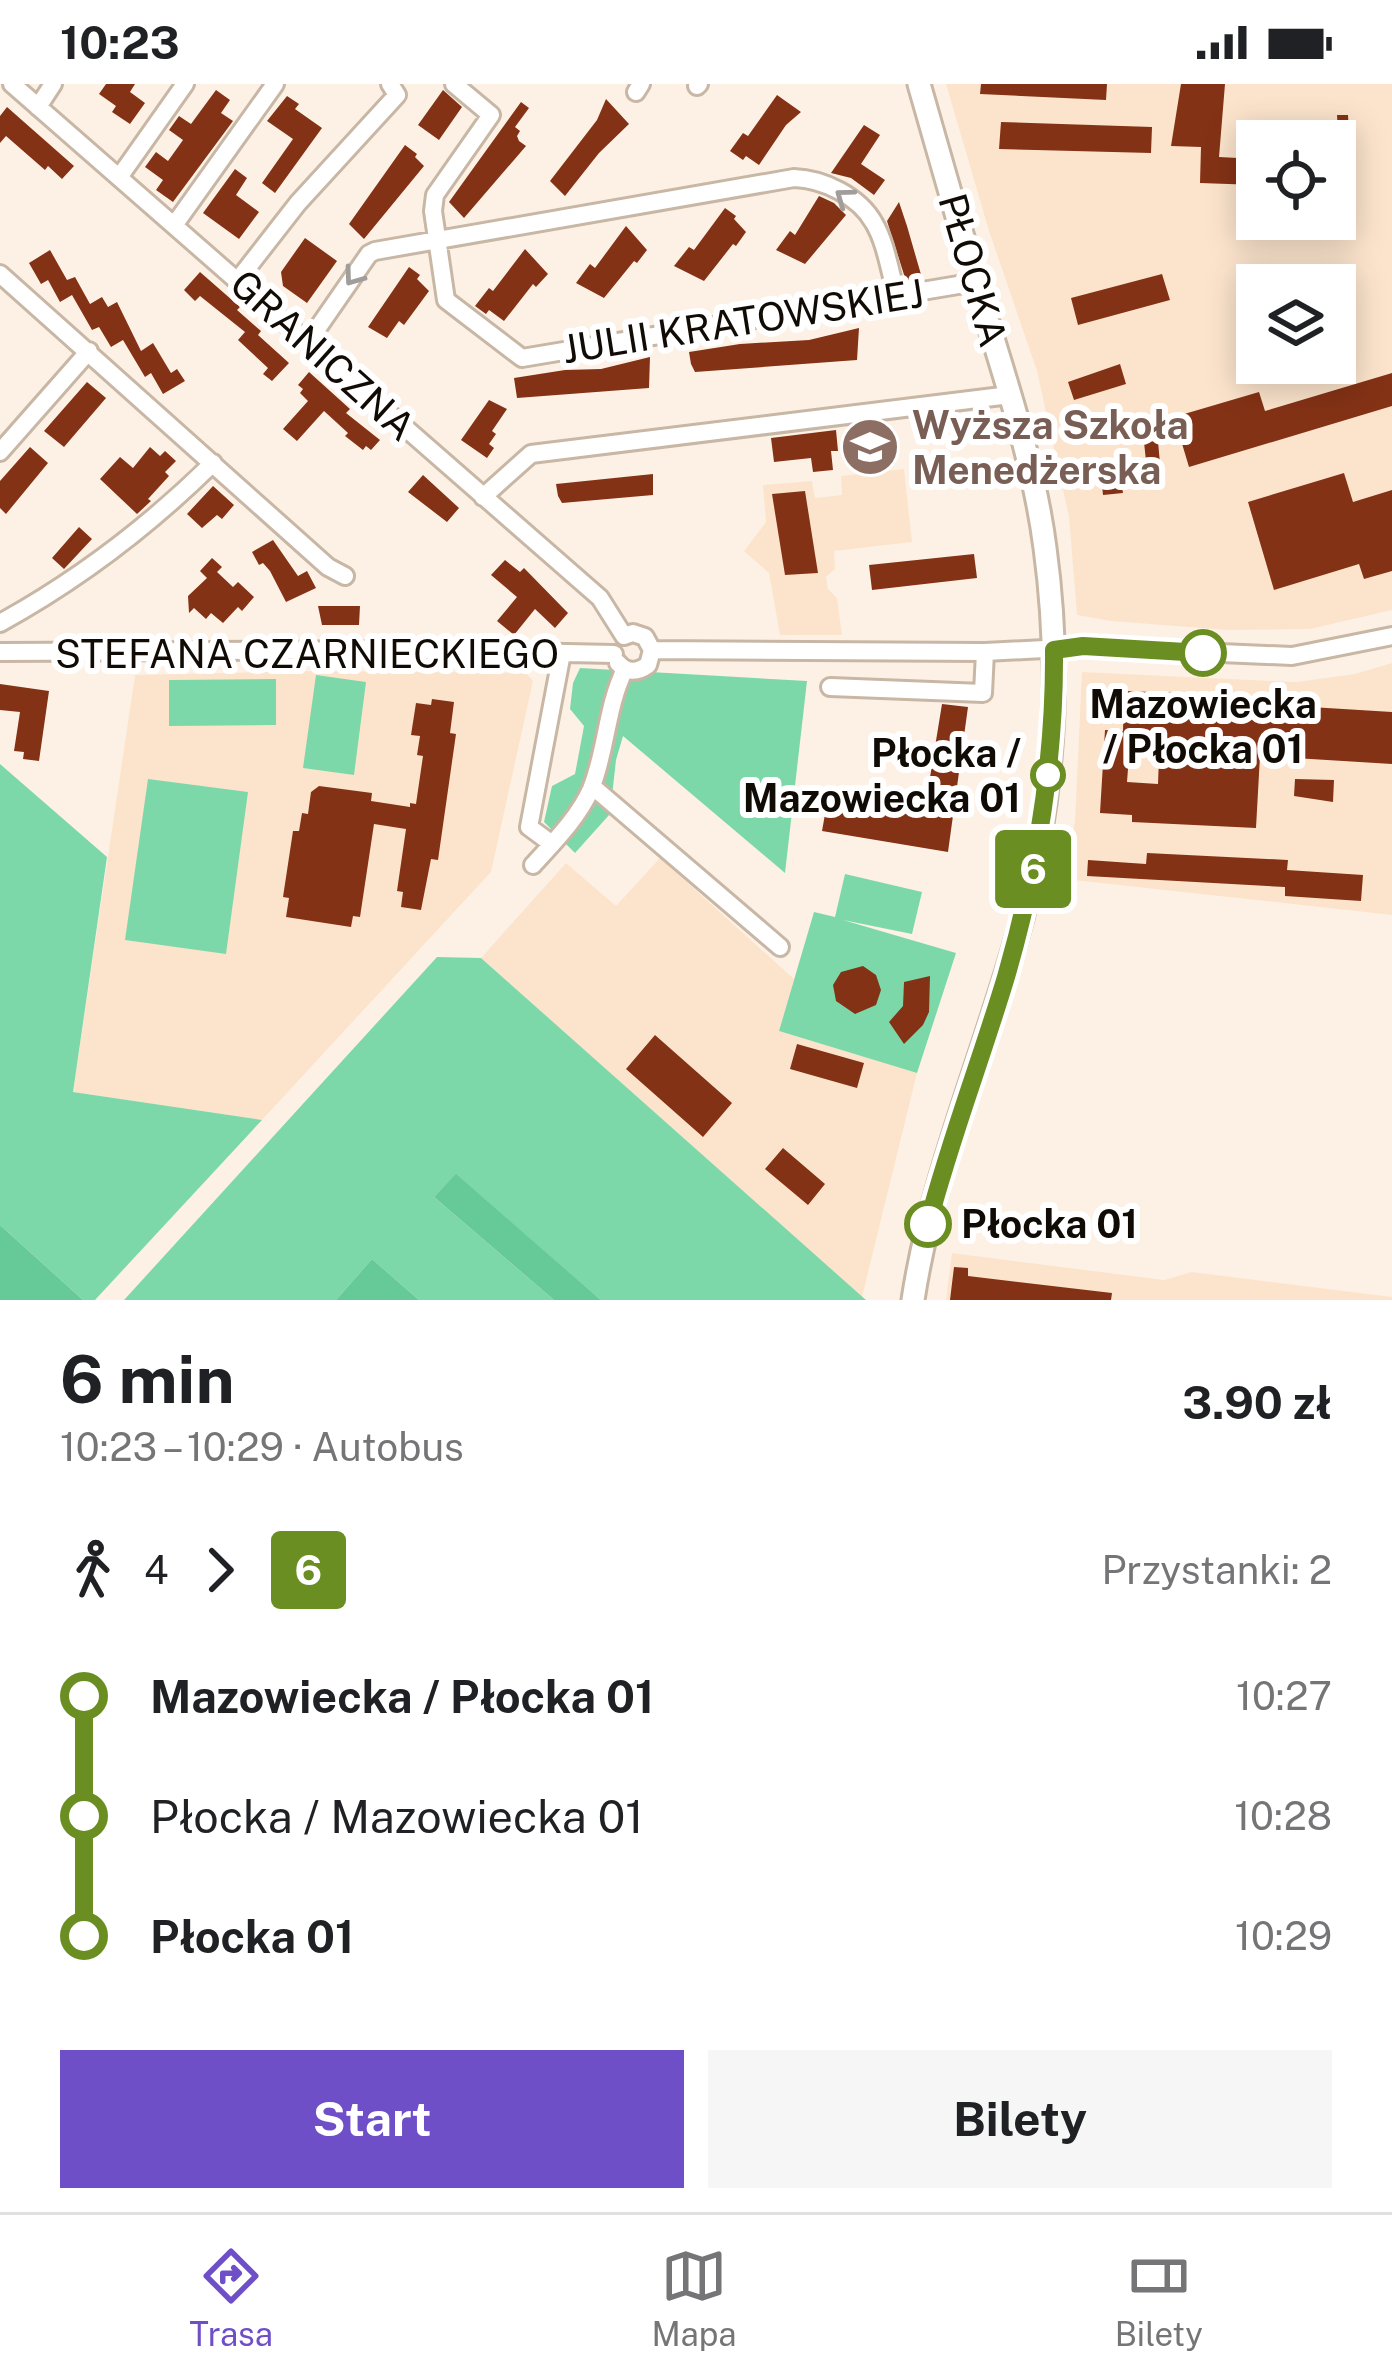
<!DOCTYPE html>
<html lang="pl">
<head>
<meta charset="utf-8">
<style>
	body { margin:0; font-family:"Public Sans",sans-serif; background:#f6f6f6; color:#202124; height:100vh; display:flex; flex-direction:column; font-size:45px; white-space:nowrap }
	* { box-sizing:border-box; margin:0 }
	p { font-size:39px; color:#757577 }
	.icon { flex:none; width:66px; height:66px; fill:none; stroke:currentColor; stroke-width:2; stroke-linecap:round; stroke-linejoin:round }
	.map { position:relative; height:1216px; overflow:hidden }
	.drawer { display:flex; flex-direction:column; background:#fff; flex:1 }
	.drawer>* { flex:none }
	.badge { padding:0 24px; border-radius:9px; font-size:42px; line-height:78px }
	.controls { position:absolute; left:1236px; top:36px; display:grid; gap:24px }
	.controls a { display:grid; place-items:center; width:120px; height:120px; border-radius:0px; background:#fff; box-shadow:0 6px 30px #0003; font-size:60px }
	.map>.badge { position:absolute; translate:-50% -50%; box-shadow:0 0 0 6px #fff }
	.legs { display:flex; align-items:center; gap:18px; height:132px; padding:0 60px; font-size:39px }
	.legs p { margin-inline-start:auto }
	.overview { display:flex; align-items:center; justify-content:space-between; height:204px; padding:0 60px }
	h1 { font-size:66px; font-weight:700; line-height:90px }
	.button { display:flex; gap:24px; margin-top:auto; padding:24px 60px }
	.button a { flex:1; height:138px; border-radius:0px; background:#6e4fc8; color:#fff; font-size:48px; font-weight:700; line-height:138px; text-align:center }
	.button a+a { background:#f6f6f6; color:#202124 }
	ul { padding:0 60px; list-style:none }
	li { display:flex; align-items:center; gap:42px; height:120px; font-size:45px }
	li i { display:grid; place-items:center; width:18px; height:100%; margin:0 15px; background:currentColor }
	li i::after { content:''; width:30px; height:30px; margin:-15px; border:9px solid; border-radius:50%; background:#fff }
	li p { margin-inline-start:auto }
	li:first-child i { background:linear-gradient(#0000 50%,currentColor 0) }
	li:last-child i { background:linear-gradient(currentColor 50%,#0000 0) }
	.status { display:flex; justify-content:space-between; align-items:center; height:84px; padding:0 60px; background:#fff; direction:ltr }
	.status svg { height:33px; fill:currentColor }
	.tab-bar { display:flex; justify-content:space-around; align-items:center; height:168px; border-top:3px solid #e0e0e0; background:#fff; font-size:33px; color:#757577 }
	.tab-bar a { display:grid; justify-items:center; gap:6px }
	.tab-bar .active { color:#6e4fc8 }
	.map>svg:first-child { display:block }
	.built { fill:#fce4cc; fill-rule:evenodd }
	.green { fill:#7dd8a9 }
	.forest { fill:#66ca98 }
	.building { fill:#843215; fill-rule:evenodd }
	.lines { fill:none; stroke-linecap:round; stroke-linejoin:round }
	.minor-casing { stroke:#c8b7a5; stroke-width:22 }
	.major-casing { stroke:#c8b7a5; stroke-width:27 }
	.minor { stroke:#fff; stroke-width:16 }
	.major { stroke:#fff; stroke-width:21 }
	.oneway { stroke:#a09d9b }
	.line-1-casing { stroke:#fff; stroke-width:27 }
	.line-1 { stroke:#6b8e23; stroke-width:18 }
	.stop-1-dot { fill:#fff; stroke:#6b8e23; stroke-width:6 }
	.labels { text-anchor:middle; stroke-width:12; stroke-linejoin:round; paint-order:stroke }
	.street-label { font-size:39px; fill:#110b06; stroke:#fff }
	.education-label { font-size:39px; font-weight:bold; fill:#785e54; stroke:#fff; text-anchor:start }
	.stop-label { font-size:39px; font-weight:bold; fill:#110b06; stroke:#fff }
</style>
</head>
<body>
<div class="status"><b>10:23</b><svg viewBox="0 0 49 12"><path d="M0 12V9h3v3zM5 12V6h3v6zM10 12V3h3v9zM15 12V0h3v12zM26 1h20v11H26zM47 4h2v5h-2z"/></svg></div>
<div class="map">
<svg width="1392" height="1216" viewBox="0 0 1392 1216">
	<rect width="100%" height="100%" fill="#fdf1e6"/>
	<path class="built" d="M946,0H1392V526L1310,545L1227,546L1111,537L1077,531L1069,433L1037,287L989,147ZM1257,57H1335V135H1257ZM1257,201H1335V279H1257Z
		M904,385L912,458L834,467L835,485L826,493L828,505L837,514L842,551H780L769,489L744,467L766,438L763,401L812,397L815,414L842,411L841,392Z
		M1392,579V831L1064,795L1075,737L1082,588L1296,598L1355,590Z
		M304,587L526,589L533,597L491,788L262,1036L73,1008L135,591Z
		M660,774L794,895L779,947L917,989L862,1213L481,874L566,779L616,822Z
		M952,1169L1164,1196L1192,1188L1392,1213V1216H946Z"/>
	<path class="green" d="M580,584L807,597L785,789L623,652L616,676L610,730L575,769L544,738L552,702L575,690L584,642L570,625L573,599Z
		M316,591L366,598L354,691L303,684Z
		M276,595V641L169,642V596Z
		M0,680L107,773L73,1008L262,1036L95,1216H83L0,1141Z
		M148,695L248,708L226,870L125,856Z
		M845,790L922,808L912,850L843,836L956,869L917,989L779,947L814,828L835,833Z
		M437,873L481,874L866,1216H601L456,1091L434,1113L554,1216H419L372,1175L336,1216H124Z"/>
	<path class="forest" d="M456,1090L601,1216H554L434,1113Z
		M0,1141L83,1216H0Z
		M372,1175L419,1216H336Z"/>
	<path class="building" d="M106,0H135L130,8L145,19L130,40L112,28L116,22L99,10Z
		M981,0H1107L1106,16L980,10Z
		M1181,0H1225L1219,73L1257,75V101L1200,99L1201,63L1171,62Z
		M216,6L230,16L221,29L233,37L173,118L156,106L163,96L145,83L156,68L168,77L183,56L169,46L179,32L191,40Z
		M443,6L462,23L439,56L418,41Z
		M777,11L801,28L786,41L759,81L746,72L743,76L730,67L743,49L748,52Z
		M287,12L299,20L295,25L322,44L275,109L262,99L293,55L267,37Z
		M606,15L629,40L599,69L565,112L550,97L597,36Z
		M521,18L529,24L515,43L520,47L517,52L519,57L526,62L464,134L449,118Z
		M7,23L74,82L62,95L48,82L45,86L6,52L0,59V32Z
		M1337,31H1348L1352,105L1341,106Z
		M1001,38L1152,43L1151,69L999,65Z
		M864,41L880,51L861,80L885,96L874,111L851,94L831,89Z
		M405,61L417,70L415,73L424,82L364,155L349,140Z
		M235,85L247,94L236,111L259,128L239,155L203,129Z
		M819,112L834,119L846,131L805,180L776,166L790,147L795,151Z
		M899,118L907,142L922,194L906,197L887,137Z
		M725,124L736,132L734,135L746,148L736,162L733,160L704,197L674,182L689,163L694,166Z
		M626,142L647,166L637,179L634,177L604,214L576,199L590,180L595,184Z
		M305,154L337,177L307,219L283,202L281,188Z
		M525,165L548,190L536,203L533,200L504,237L489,226L486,230L475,222L489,204L493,207Z
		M50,166L67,196L75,193L90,220L102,213L108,223L117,218L141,267L153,259L171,289L177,285L185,297L163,310L151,289L145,293L123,256L111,263L99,243L92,246L72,211L60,218L48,196L41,200L29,179Z
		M409,183L420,191L417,195L429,207L404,241L399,237L387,254L368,243Z
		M200,188L240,223L237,226L261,247L258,251L289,279L272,297L263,290L268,284L238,256L245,248L200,212L195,217L184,206Z
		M1162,190L1170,216L1078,241L1071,214Z
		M859,244L857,276L695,288L691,280L689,268L740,260L809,256Z
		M650,273L649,304L517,314L514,294L565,286L601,285Z
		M1120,280L1126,300L1074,316L1068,298Z
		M309,288L350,325L346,329L380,356L371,366L366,362L363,366L345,352L348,349L324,327L297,357L283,345L308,317L300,309L303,305L298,301Z
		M1392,289V322L1189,383L1174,333L1259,308L1265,327Z
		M87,298L106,314L64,363L44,347Z
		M489,316L507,325L492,347L496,350L489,360L494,364L487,374L461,356Z
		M836,346L838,367H831L833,386L813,388L811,374L774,378L771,354Z
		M1158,357L1161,391L1127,394L1128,402L1122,403L1123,409L1103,411L1100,382L1146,377L1144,358Z
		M30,363L48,379L6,430L0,424V397Z
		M150,363L160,372L165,367L176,377L165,388L169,392L148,415L151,417L137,430L100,395L120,373L133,384Z
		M1344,389L1353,418L1392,406V487L1364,495L1359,480L1274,506L1248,418Z
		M653,390V411L562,419L558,412L556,400Z
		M423,391L459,424L447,438L408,408Z
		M213,402L234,421L222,435L217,431L202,444L187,430Z
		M805,407L818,489L785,491L772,410Z
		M79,443L92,455L64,485L52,474Z
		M273,456L298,492L307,487L316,504L286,518L270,487L263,479L259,481L252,468Z
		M974,470L977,494L872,506L869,481Z
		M212,474L222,483L217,488L233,503L238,498L254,513L242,527L238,523L223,539L211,529L206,535L194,524L189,529L188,512L207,494L200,487Z
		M505,476L520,488L524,484L568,529L555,544L535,525L514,551L497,537L517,513L491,491Z
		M318,522H360L359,541H322Z
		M0,600L49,607L39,677L23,675L24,668L14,667L20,628L0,626Z
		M1124,607L1263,612V620L1392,628V680L1260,672L1256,744L1132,738V731L1100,729L1105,646L1123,647ZM1129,672L1159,673L1158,700L1127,698Z
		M432,615L454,618L450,649L456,650L438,776L431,775L421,826L401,823L403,808L397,807L406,745L374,740L360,833L353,832L351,843L286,833L289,814L283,813L293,747H299L302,729L308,730L311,708L319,702L372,709L371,717L410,723V719L416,720L423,672L417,671L420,652L411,651L416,619L431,621Z
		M942,620L968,623L948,768L822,747L829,708L925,724Z
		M1295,695L1334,696L1333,718L1294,712Z
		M1147,769L1288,776L1287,786L1363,791L1361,817L1285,812V803L1087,792L1088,776L1146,780Z
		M863,882L876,891L881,906L876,921L855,930L836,917L833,901L841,888Z
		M930,892L929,928L923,941L904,960L889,938L903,922L904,898Z
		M655,951L732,1019L703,1053L626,985Z
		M797,960L864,979L857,1004L790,985Z
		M783,1064L825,1100L808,1121L765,1085Z
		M954,1183L968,1184V1192L1112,1209L1111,1216H950Z"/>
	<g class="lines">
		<g class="minor-casing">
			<path id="minor" d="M12,0L600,514L624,552
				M454,0L491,31L435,111L433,127L446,216L522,274L976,198
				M697,2L699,0
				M636,8L641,0
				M38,23L53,0
				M120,92L185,0
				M175,140L275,0
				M0,190L328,483L345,492
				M238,196L298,119L397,11L390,0
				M308,258L369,170L375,167L794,94C823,95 859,112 874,139C886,159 890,189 897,212
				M0,368L89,267
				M483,413L531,370L1010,311
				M0,539C80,495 148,443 213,379
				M624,552L633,549L645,553L652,566
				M652,566L985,568L1083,563L1292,572L1392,552
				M0,568L429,566L614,570
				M618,579C626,589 637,589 648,581L652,566
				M830,603L983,609L985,568
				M592,702L780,863
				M552,760L529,743L562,569
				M533,781C554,758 578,734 591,705C607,665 606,624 625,585"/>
		</g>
		<g class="major-casing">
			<path id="major" d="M913,1216C937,1057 1013,911 1040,753C1056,658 1058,559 1045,464C1035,386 1010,310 987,235C964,157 941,78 919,0"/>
		</g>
		<use href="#minor" class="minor"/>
		<use href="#major" class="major"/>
	</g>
	<defs><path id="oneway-chevron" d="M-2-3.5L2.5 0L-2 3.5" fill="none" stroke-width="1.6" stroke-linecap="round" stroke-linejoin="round" transform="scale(3)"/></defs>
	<g class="oneway">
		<use href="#oneway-chevron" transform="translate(844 113) rotate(-144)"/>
		<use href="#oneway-chevron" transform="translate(353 193) rotate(126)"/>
	</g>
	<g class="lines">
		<g class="line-1-casing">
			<path id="line-1" d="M928,1140C950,1056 981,976 1006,893C1037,786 1055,678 1054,566L1083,562L1203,569"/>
		</g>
		<use href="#line-1" class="line-1"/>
	</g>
	<defs>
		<g id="university-disc" transform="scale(3)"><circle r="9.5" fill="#8d6e63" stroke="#fff"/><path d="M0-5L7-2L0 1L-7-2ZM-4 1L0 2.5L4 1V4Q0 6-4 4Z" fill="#fff"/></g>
	</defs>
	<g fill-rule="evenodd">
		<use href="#university-disc" x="870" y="363"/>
	</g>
	<g class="stop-1-dot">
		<circle cx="1203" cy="569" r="21"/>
		<circle cx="1048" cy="691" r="15"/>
		<circle cx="928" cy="1140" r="21"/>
	</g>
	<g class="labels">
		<g class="street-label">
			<text transform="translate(973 186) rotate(74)" y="14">PŁOCKA</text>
			<text transform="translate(743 237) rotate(-9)" y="14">JULII KRATOWSKIEJ</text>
			<text transform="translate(323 271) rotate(42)" y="14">GRANICZNA</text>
			<text x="307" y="584">STEFANA CZARNIECKIEGO</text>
		</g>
		<g class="education-label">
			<text x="912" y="355">Wyższa Szkoła<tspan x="912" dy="45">Menedżerska</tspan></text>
		</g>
		<g class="stop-label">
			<text x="1203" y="634">Mazowiecka<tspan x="1203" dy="45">/ Płocka 01</tspan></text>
			<text x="1021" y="683" text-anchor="end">Płocka /<tspan x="1021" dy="45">Mazowiecka 01</tspan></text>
			<text x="961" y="1154" text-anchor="start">Płocka 01</text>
		</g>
	</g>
</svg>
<div class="controls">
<a><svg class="icon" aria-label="locate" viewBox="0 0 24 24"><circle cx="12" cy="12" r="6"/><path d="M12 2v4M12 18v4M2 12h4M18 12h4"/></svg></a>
<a><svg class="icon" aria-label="layers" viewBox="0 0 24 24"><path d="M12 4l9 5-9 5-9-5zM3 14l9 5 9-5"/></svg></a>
</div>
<b class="badge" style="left:1033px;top:785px;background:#6b8e23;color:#fff">6</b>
</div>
<section class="drawer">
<div class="overview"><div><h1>6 min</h1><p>10:23 – 10:29 · Autobus</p></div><b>3.90 zł</b></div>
<div class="legs"><svg class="icon" aria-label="walk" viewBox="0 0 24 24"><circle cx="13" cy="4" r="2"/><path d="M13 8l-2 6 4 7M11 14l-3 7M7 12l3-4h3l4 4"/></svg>4<svg class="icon" aria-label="forward" viewBox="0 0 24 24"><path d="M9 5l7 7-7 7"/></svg><b class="badge" style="background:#6b8e23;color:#fff">6</b><p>Przystanki: 2</p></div>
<ul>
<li><i style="color:#6b8e23"></i><b>Mazowiecka / Płocka 01</b><p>10:27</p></li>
<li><i style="color:#6b8e23"></i><span>Płocka / Mazowiecka 01</span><p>10:28</p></li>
<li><i style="color:#6b8e23"></i><b>Płocka 01</b><p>10:29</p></li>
</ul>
<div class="button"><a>Start</a><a>Bilety</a></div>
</section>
<nav class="tab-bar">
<a class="active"><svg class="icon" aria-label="directions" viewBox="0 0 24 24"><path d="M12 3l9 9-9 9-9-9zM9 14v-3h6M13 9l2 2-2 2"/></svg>Trasa</a>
<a><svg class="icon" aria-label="map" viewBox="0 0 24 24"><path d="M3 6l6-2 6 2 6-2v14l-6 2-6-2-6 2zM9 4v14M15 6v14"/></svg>Mapa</a>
<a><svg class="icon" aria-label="tickets" viewBox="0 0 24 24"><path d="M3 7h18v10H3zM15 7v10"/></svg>Bilety</a>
</nav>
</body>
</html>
